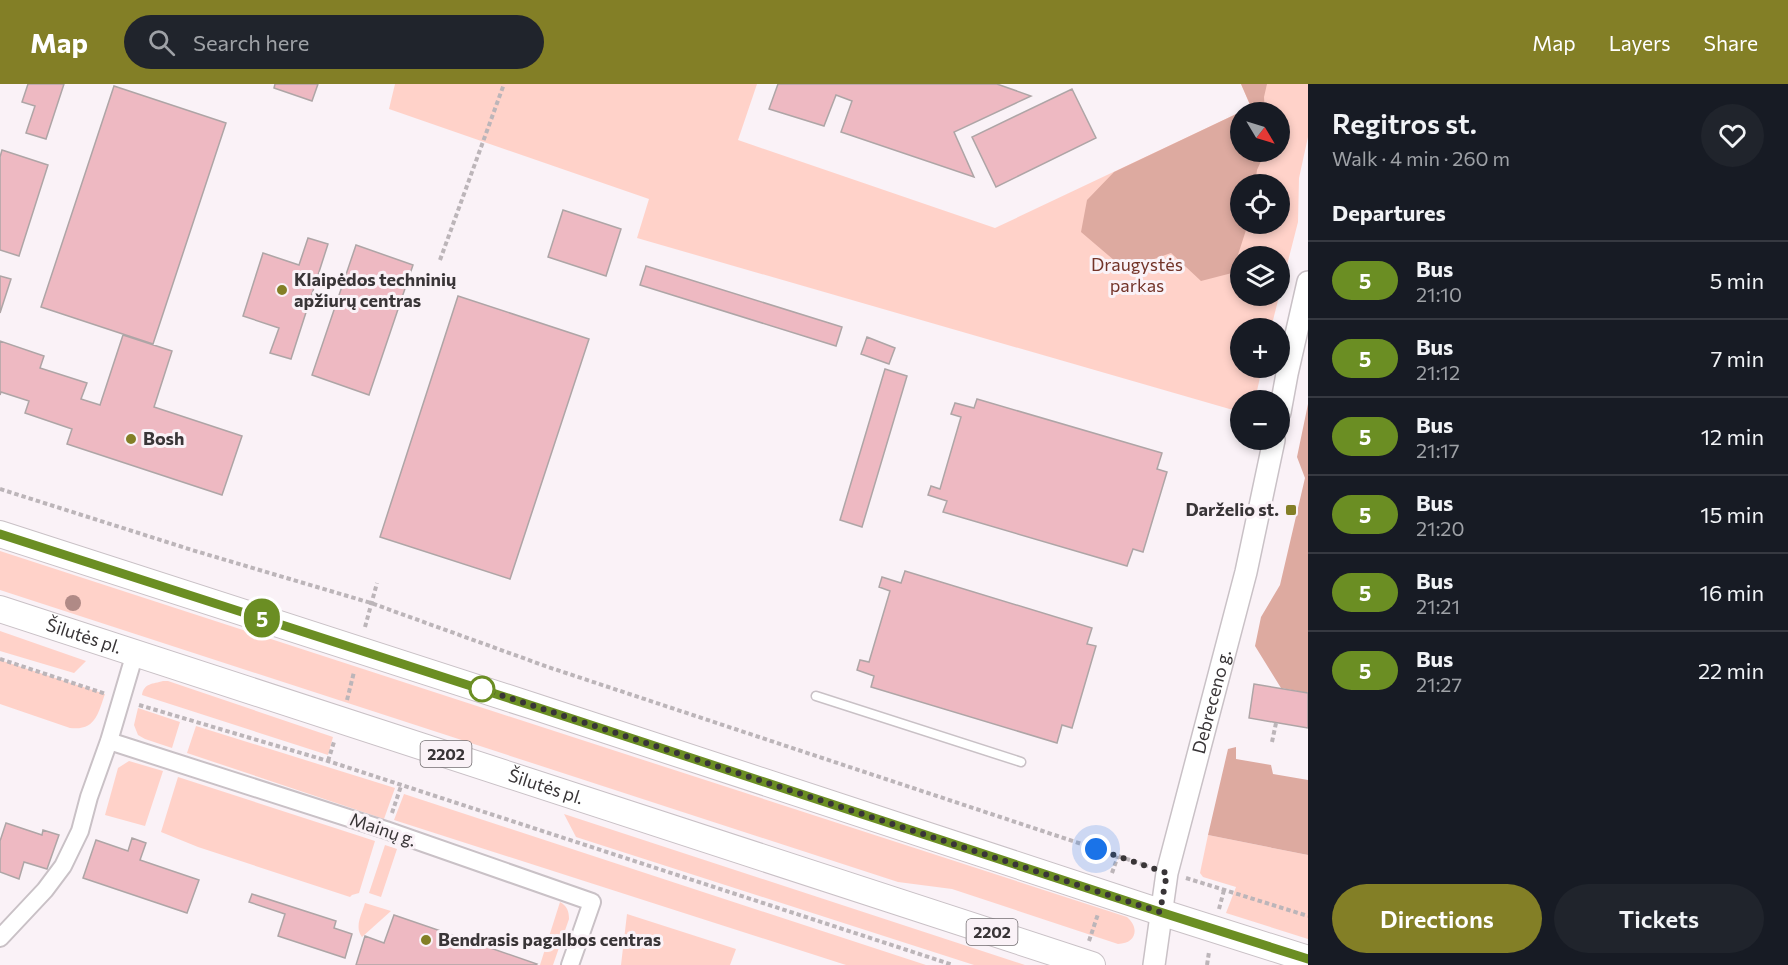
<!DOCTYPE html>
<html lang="en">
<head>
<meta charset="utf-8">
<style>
	body { margin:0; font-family:Commissioner,sans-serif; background:#20242c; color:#f1f3f6; height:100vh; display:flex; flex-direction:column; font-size:22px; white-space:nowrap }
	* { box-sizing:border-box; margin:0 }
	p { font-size:20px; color:#9ea1a6 }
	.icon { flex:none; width:33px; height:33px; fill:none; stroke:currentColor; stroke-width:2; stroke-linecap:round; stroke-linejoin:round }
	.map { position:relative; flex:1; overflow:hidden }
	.panel { display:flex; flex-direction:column; background:#171b24; width:480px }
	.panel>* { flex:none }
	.badge { padding:0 12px; border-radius:20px; font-size:21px; line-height:39px }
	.needle { width:39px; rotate:128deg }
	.tools { position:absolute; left:1230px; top:18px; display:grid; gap:12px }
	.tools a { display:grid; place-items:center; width:60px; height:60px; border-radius:50%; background:#171b24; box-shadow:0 3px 9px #0003; font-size:30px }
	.you { position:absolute; width:30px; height:30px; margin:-15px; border:4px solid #fff; border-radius:50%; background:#1a73e8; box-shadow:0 0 0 9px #1a73e833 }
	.map>.badge { position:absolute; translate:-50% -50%; box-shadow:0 0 0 3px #fff }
	h2 { padding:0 24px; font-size:22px; line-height:54px }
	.round { display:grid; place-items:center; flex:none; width:63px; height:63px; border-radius:32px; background:#20242c }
	.summary { display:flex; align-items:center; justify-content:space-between; height:102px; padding:0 24px }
	h1 { font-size:28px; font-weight:600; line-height:45px }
	.button { display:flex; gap:12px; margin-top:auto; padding:12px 24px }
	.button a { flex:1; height:69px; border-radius:36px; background:#837f26; color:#fff; font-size:24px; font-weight:600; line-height:69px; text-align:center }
	.button a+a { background:#20242c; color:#f1f3f6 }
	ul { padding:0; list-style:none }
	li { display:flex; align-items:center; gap:18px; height:78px; padding:0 24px; border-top:2px solid #363941 }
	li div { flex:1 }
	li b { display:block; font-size:22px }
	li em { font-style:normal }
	li .badge { min-width:66px; font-weight:700; text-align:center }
	header { display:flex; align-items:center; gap:36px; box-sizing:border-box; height:84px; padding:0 30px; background:#837f26; color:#fff }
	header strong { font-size:28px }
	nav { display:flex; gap:33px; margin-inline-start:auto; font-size:21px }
	.search { width:420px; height:54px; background:#20242c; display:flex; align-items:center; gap:15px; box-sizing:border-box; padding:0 21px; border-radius:33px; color:#9ea1a6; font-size:22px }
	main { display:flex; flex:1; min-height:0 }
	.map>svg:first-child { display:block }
	.green { fill:#ffd2c9; fill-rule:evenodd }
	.forest { fill:#ddaaa0 }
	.building { fill:#eeb9c2; stroke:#aea5a6; stroke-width:1.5 }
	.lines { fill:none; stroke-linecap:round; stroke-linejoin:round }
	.service-casing { stroke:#c9c1c6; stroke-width:11 }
	.minor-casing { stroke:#c9c1c6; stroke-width:20 }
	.tertiary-casing { stroke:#c9c1c6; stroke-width:24 }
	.primary-casing { stroke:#c9c1c6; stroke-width:28 }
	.path { stroke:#bcb5b9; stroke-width:4; stroke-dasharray:4.5 3; stroke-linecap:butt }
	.service { stroke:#fff; stroke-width:8 }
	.minor { stroke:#fff; stroke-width:16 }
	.tertiary { stroke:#fff; stroke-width:21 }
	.primary { stroke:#fff; stroke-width:26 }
	.tree { fill:#b08a86 }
	.line-casing { stroke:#fff; stroke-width:14 }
	.line { stroke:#6b8e23; stroke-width:9 }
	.walk { stroke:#393537; stroke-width:6; stroke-dasharray:0 10.8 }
	.poi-dot { fill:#837f26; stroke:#faf2f7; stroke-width:2 }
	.stop-dot { fill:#fff; stroke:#6b8e23; stroke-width:3 }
	.labels { text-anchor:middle; stroke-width:6; stroke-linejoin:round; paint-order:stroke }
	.shield { fill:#faf2f7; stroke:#736e71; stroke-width:1.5 }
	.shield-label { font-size:16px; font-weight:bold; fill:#393537 }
	.park-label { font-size:18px; fill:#733429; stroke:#faf2f7 }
	.poi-label { font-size:18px; font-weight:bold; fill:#393537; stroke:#faf2f7; text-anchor:start }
	.street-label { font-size:18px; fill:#393537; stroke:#faf2f7 }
</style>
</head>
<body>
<header>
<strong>Map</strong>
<div class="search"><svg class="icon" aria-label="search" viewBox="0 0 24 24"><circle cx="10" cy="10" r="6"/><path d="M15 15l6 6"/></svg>Search here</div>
<nav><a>Map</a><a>Layers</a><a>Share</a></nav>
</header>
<main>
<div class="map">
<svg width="1308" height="881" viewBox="0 0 1308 881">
	<rect width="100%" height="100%" fill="#faf2f7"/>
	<path class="green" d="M395,0H757L738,56L995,144L1251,23L1241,0H1308V53L1299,94L1298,138L1271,244H1240V284H1262L1255,316H1240V328L637,154L649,115L389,25ZM1240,28H1280V68H1240ZM1240,100H1280V140H1240ZM1240,172H1280V212H1240Z
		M0,467L1127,833C1140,844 1136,860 1118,860L952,805L898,798L0,506Z
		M0,547L86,577L74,589L0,567Z
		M0,576L105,610C98,629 96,647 70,644L0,620Z
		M163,597H168L333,653L328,671L142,611C144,599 153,600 163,597Z
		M138,624L180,638L172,664L145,655L138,651L134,641Z
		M196,642L395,704L384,735L187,669Z
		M129,677L163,687L145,742L105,731L118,684Z
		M178,693L375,757L359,809L352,811L350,813L198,763L161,748Z
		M404,710L926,881H846L394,736Z
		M564,730L1025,881H974L576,753Z
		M1208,751L1308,771V855L1226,829L1236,803L1203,793L1200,789Z
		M385,761L397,765L381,813L369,809Z
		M560,818C567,822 569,827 569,835L553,881H540Z
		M365,819L391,827L362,853C354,843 362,830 365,819Z
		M627,830L736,865L730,881H621Z"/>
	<path class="forest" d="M1241,0H1267L1264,13L1265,28H1240V68H1265L1257,86L1255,100H1240V140H1248L1232,189L1201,197L1171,169L1140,180L1115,177L1081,148L1087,116L1114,88L1251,23Z
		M1308,320V609L1281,604L1255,562L1261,533L1280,501L1305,394L1297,373Z
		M1236,663V675L1271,681L1273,690L1308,696V771L1208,751L1228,665Z"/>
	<path class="building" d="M28,0H64L46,55L26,49L35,22L22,18Z
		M275,0H318L312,17L274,4Z
		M778,0H997L1031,12L954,48L974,93L841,48L852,17L836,11L824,42L769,25Z
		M114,2L226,39L153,260L41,223Z
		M1072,5L1096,54L996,103L972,53Z
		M2,66L48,81L19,172L0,166V73Z
		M563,126L621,145L606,192L548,173Z
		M308,154L328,160L291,275L270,269L279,244L243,232L263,169L299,181Z
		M356,161L413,181L369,311L312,291Z
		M646,182L842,243L836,262L640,201Z
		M0,192L11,195L0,229Z
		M458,212L589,255L510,495L380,453Z
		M123,251L172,267L154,323L242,352L222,411L67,360L72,345L25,329L29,317L1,308L0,311V257L44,272L40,284L87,299L81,315L100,321Z
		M867,253L895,264L889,280L861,270Z
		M885,285L907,292L862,443L840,436Z
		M977,315L1162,369L1157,385L1167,388L1143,468L1133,465L1127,482L943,428L947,417L928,411L931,402L940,405L961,333L951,330L955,319L974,324Z
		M905,487L1092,544L1087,560L1096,562L1072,644L1062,641L1057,659L871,603L874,592L857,586L860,576L869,578L890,507L879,503L882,493L901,499Z
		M1254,600L1308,609V644L1249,634Z
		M6,739L42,751L43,746L59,751L47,785L24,778L19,795L0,788V757Z
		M132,754L146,759L140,776L199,796L187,829L83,794L96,756L128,767Z
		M252,810L336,837L334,844L352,850L345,874L278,852L285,830L249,818Z
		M394,831L537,880L536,881H356L365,852L384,859Z"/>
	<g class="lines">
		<g class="service-casing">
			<path id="service" d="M816,612L1021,678"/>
		</g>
		<g class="minor-casing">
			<path id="minor" d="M109,657L386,746L592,818L570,881
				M0,854L45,806L63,782L80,747L89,713L109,657L135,569"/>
		</g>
		<g class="tertiary-casing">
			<g id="tertiary">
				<path d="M1280,328L1287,290L1308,198"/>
				<path id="s1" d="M1154,881L1167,789L1246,488L1274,356"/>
			</g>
		</g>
		<g class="primary-casing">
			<g id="primary">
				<path d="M0,450L536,623L1160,828L1308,875"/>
				<path id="s2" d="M0,525L1092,881"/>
			</g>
		</g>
		<path class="path" d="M440,176L504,0
			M0,405L192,466L371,519L548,583L1148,782
			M365,543L377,499
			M0,575L106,610
			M347,616L354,588
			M139,621L328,677L953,881
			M1272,658L1276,639
			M328,677L334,658
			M392,729L401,702
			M1112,789L1118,772
			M1186,794L1308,832
			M1219,825L1224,806
			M1089,857L1098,830
			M1207,881L1209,868"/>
		<use href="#service" class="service"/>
		<use href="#minor" class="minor"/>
		<use href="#tertiary" class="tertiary"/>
		<use href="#primary" class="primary"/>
	</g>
	<circle class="tree" cx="73" cy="519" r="8"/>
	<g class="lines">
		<g class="line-casing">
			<path id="line" d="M0,450L536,623L1160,828L1308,875"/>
		</g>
		<use href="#line" class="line"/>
		<path class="walk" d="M482,605L1160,828L1167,789L1096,765"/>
	</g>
	<g class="poi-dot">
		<circle cx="282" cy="206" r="6"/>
		<circle cx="131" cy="355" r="6"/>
		<rect x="1285" y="420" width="12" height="12" rx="3"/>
		<circle cx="426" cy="856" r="6"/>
	</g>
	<circle class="stop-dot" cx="482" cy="605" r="12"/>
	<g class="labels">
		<g class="shield">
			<rect x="420.5" y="657" width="51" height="26" rx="4.5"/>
			<rect x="966.5" y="835" width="51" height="26" rx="4.5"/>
		</g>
		<g class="shield-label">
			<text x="446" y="676">2202</text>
			<text x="992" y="854">2202</text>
		</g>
		<g class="park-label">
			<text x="1137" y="187">Draugystės<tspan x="1137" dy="21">parkas</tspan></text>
		</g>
		<g class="poi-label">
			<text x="294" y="202">Klaipėdos techninių<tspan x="294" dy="21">apžiurų centras</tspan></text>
			<text x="143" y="361">Bosh</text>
			<text x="1279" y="432" text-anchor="end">Darželio st.</text>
			<text x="438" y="862">Bendrasis pagalbos centras</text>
		</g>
		<g class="street-label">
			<text dy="6" stroke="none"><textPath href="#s2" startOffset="88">Šilutės pl.</textPath></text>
			<text dy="6" stroke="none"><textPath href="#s1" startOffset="270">Debreceno g.</textPath></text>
			<text dy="6" stroke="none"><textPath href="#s2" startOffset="574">Šilutės pl.</textPath></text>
			<text transform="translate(383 746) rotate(19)" y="6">Mainų g.</text>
		</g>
	</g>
</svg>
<div class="tools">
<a><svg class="needle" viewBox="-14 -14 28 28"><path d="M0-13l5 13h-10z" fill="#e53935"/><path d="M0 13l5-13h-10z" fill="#9ea1a6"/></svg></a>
<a><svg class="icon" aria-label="locate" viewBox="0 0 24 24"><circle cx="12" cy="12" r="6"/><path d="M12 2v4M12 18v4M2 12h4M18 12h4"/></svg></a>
<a><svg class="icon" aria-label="layers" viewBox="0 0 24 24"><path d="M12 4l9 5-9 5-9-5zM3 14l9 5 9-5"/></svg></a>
<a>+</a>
<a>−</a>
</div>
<div class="you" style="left:1096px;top:765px"></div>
<b class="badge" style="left:262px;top:534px;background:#6b8e23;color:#fff">5</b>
</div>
<section class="panel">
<div class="summary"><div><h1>Regitros st.</h1><p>Walk · 4 min · 260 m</p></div><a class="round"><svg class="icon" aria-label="heart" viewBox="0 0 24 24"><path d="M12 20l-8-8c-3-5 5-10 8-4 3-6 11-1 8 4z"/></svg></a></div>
<h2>Departures</h2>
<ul>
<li><span class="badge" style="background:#6b8e23;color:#fff">5</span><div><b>Bus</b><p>21:10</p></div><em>5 min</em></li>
<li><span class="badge" style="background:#6b8e23;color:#fff">5</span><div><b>Bus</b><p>21:12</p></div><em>7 min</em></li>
<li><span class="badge" style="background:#6b8e23;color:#fff">5</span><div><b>Bus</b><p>21:17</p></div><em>12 min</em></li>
<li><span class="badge" style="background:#6b8e23;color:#fff">5</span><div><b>Bus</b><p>21:20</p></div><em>15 min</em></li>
<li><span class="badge" style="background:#6b8e23;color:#fff">5</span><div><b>Bus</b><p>21:21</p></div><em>16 min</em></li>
<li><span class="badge" style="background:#6b8e23;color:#fff">5</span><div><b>Bus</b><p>21:27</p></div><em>22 min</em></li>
</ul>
<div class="button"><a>Directions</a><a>Tickets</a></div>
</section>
</main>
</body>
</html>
